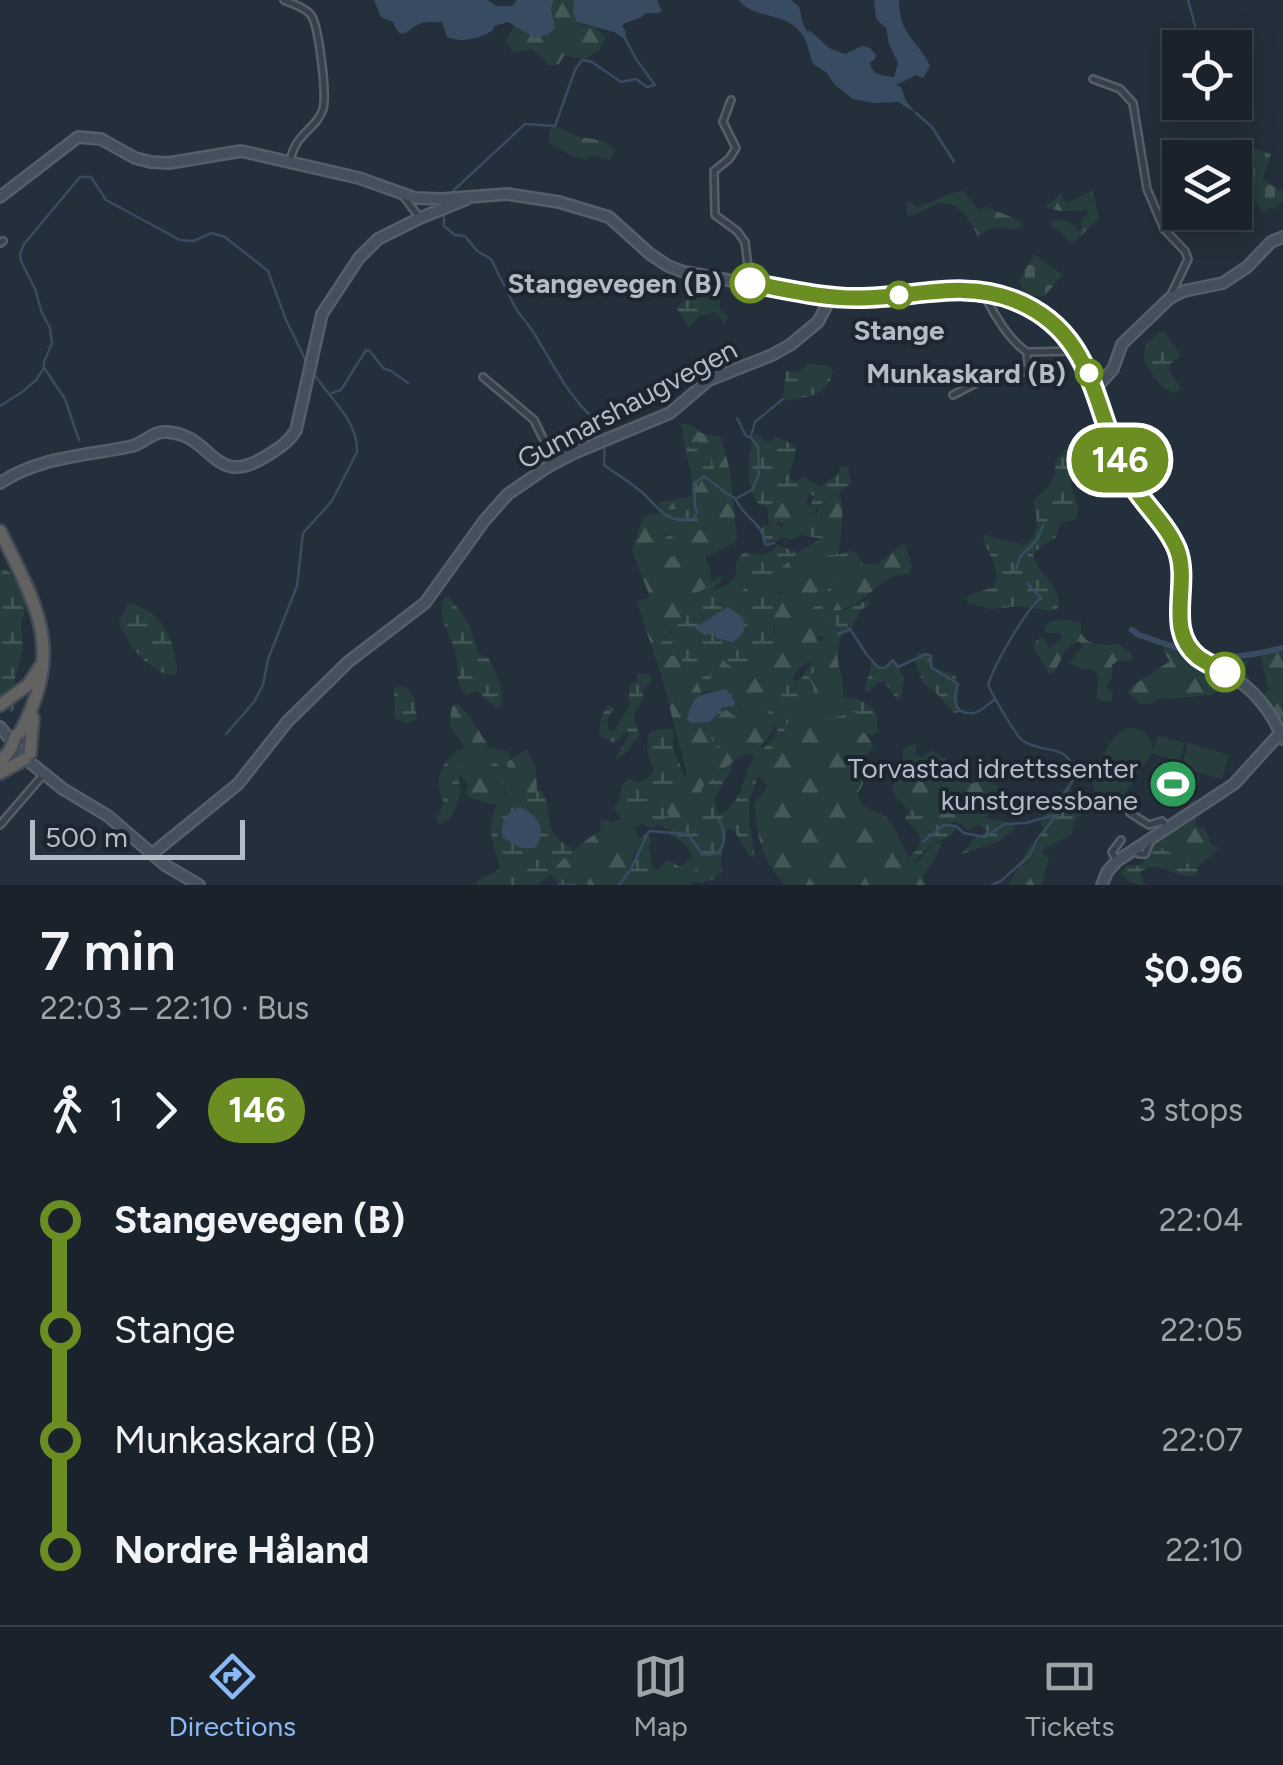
<!DOCTYPE html>
<html lang="en">
<head>
<meta charset="utf-8">
<style>
	body { margin:0; font-family:Figtree,sans-serif; background:#272f38; color:#f1f3f6; height:100vh; display:flex; flex-direction:column; font-size:38px; white-space:nowrap }
	* { box-sizing:border-box; margin:0 }
	p { font-size:32px; color:#9fa4a9 }
	.icon { flex:none; width:55px; height:55px; fill:none; stroke:currentColor; stroke-width:2; stroke-linecap:round; stroke-linejoin:round }
	.map { position:relative; height:885px; overflow:hidden }
	.details { display:flex; flex-direction:column; background:#1a232c; flex:1 }
	.details>* { flex:none }
	.badge { padding:0 20px; border-radius:32px; font-size:35px; line-height:65px }
	.tools { position:absolute; left:1162px; top:30px; display:grid; gap:20px }
	.tools a { display:grid; place-items:center; width:90px; height:90px; border-radius:0px; background:#1a232c; box-shadow:0 5px 25px #0003,0 0 0 2px #384048; font-size:50px }
	.scale { position:absolute; left:30px; bottom:25px; width:215px; box-sizing:border-box; padding-left:10px; border:5px solid #b2bbc6; border-top:0; font-size:28px; line-height:35px; white-space:nowrap; color:#b2bbc6; -webkit-text-stroke:8px #1c2530; paint-order:stroke }
	.map>.badge { position:absolute; translate:-50% -50%; box-shadow:0 0 0 5px #fff }
	.legs { display:flex; align-items:center; gap:15px; height:110px; padding:0 40px; font-size:32px }
	.legs p { margin-inline-start:auto }
	.overview { display:flex; align-items:center; justify-content:space-between; height:170px; padding:0 40px }
	h1 { font-size:55px; font-weight:600; line-height:75px }
	ul { padding:0 40px; list-style:none }
	li { display:flex; align-items:center; gap:35px; height:110px; font-size:38px }
	li i { display:grid; place-items:center; width:15px; height:100%; margin:0 12px; background:currentColor }
	li i::after { content:''; width:25px; height:25px; margin:-12px; border:8px solid; border-radius:50%; background:#1a232c }
	li p { margin-inline-start:auto }
	li:first-child i { background:linear-gradient(#0000 50%,currentColor 0) }
	li:last-child i { background:linear-gradient(currentColor 50%,#0000 0) }
	.menu { display:flex; justify-content:space-around; align-items:center; height:140px; border-top:2px solid #384048; background:#1a232c; font-size:28px; color:#9fa4a9 }
	.menu a { display:grid; justify-items:center; gap:5px }
	.menu .on { color:#8bb9f3 }
	.map>svg:first-child { display:block }
	.forest { fill:url(#forest-firs); fill-rule:evenodd }
	.wetland { fill:url(#wetland-marsh) }
	.cemetery { fill:url(#cemetery-stones) }
	.park { fill:#283e3e }
	.water { fill:#384b61 }
	.lines { fill:none; stroke-linecap:round; stroke-linejoin:round }
	.stream { stroke:#384b61; stroke-width:2.5 }
	.river { stroke:#384b61; stroke-width:6 }
	.minor-casing { stroke:#555e69; stroke-width:10 }
	.secondary-casing { stroke:#555e69; stroke-width:14 }
	.trunk-casing { stroke:#424b56; stroke-width:16 }
	.minor { stroke:#37404b; stroke-width:5 }
	.secondary { stroke:#45505e; stroke-width:9 }
	.trunk { stroke:#626260; stroke-width:11 }
	.trunk-bridge-casing { stroke:#424b56; stroke-width:16; stroke-linecap:butt }
	.trunk-bridge { stroke:#626260; stroke-width:11 }
	.line-1-casing { stroke:#fff; stroke-width:22 }
	.line-1 { stroke:#6b8e23; stroke-width:15 }
	.stop-1-dot { fill:#fff; stroke:#6b8e23; stroke-width:5 }
	.labels { text-anchor:middle; stroke-width:8; stroke-linejoin:round; paint-order:stroke }
	.stop-label { font-size:28px; font-weight:bold; fill:#b2bbc6; stroke:#1c2530; text-anchor:end }
	.street-label { font-size:28px; fill:#b2bbc6; stroke:#1c2530 }
	.poi-label { font-size:28px; fill:#b2bbc6; stroke:#1c2530; text-anchor:end }
</style>
</head>
<body>
<div class="map">
<svg width="1283" height="885" viewBox="0 0 1283 885">
	<defs>
		<pattern id="forest-firs" width="22" height="20" patternUnits="userSpaceOnUse" patternTransform="scale(2.5)"><rect width="22" height="20" fill="#283e3e"/><path d="M5 1l3.5 6h-7zM16 11l3.5 6h-7z" fill="#455858"/></pattern>
		<pattern id="wetland-marsh" width="20" height="14" patternUnits="userSpaceOnUse" patternTransform="scale(2.5)"><rect width="20" height="14" fill="#283e3e"/><path d="M1 5h8M5 5V1M11 12h8M15 12V8" fill="none" stroke="#455858"/></pattern>
		<pattern id="cemetery-stones" width="16" height="16" patternUnits="userSpaceOnUse" patternTransform="scale(2.5)"><rect width="16" height="16" fill="#283e3e"/><path d="M2 7V4a2 2 0 0 1 4 0v3zM10 15v-3a2 2 0 0 1 4 0v3z" fill="#455858"/></pattern>
	</defs>
	<rect width="100%" height="100%" fill="#232f3a"/>
	<path class="forest" d="M554,0H574L579,24L595,27L606,38L599,50L586,59L564,56L559,64L550,66L532,49L513,52L505,42L514,26L553,14L551,9Z
		M553,127C564,128 567,133 577,136C594,140 602,138 616,150L609,160L593,155L582,159L575,157L549,143V130Z
		M963,191L979,210L986,207L1016,219L1025,226L1014,230L993,227L978,236C971,222 958,200 940,203C928,206 920,215 907,216V203L912,202L915,207H919L950,194Z
		M1093,191L1099,219L1071,244L1059,230L1052,228L1050,221L1063,219L1072,224L1078,232L1082,228L1081,220L1088,214L1087,210L1060,211L1045,207L1060,194L1066,203Z
		M681,424C691,423 694,427 701,433L721,437L730,471L737,537L736,542L705,557L710,568L711,584L703,590L683,598L682,617L664,638L674,655L678,654L696,677L702,694L691,704V723L702,722L717,748L721,746C721,735 716,724 718,714L726,710L744,715L729,691L721,683L711,692L706,685L712,675L708,662L710,655L716,654L751,664L747,648L749,644L775,635L772,610L774,603L800,597L782,592L768,595L764,593L762,586C782,569 797,548 823,539C812,506 813,511 840,492C844,514 842,532 838,555H827L834,580L817,592L814,608L817,642L827,637H824L819,617L823,612L836,621L840,635L843,634C829,664 846,669 843,697L840,698L829,715L831,718L856,712L860,719L861,731L865,733L874,747C859,763 858,762 863,784L857,794C866,817 875,805 888,819C898,829 900,846 909,857L906,859L916,863L934,843L942,842L934,861L922,877L926,885H785C760,857 758,840 755,804C758,796 765,794 767,786L758,776L766,768L789,720L793,705L799,697L814,689L809,677L823,662L809,660C793,672 783,689 775,708L767,711L774,726C769,738 761,745 755,756C752,756 749,754 746,754C740,755 708,782 702,788L701,809L686,818L676,821L670,830L658,825L665,820L668,815L663,807L686,783V770L662,678L637,602L650,597L632,551L643,517L659,513L658,503L692,496V481ZM677,509L711,520V525L676,541L665,535L672,524L665,510Z
		M798,493L808,498L806,504L810,506L806,519L800,525L784,524L776,521V524H769L767,507Z
		M904,543L912,565L909,574C879,573 867,607 835,611L825,601L836,582L862,565L879,563Z
		M737,570L740,571L744,594L742,601L723,608L713,597V590C725,588 734,582 737,570Z
		M1058,619L1081,622C1077,645 1100,646 1118,644L1131,653L1132,657L1129,661H1117L1112,665V678L1106,686L1113,692L1111,702L1100,701L1097,698C1096,692 1100,680 1097,674C1093,665 1081,674 1070,662L1083,646L1079,641L1066,649L1054,673L1049,674L1033,645L1041,636L1050,647L1062,638L1059,633H1046L1044,631L1047,623Z
		M1166,643L1181,648L1218,668L1248,660L1246,670L1249,680L1210,695L1167,699L1160,698L1152,704H1140L1128,693L1131,687L1170,661L1163,651Z
		M1283,646V724L1261,697L1269,690L1260,655L1271,648Z
		M457,703L472,720L489,747L487,749L491,764L500,780V800L496,805L470,798L465,794L468,785L460,775L461,752L464,746L449,726L452,707Z
		M917,743L915,754L921,757L932,751L946,760L971,784L983,780L1003,788L1007,793L979,825L968,830L956,821L950,823L920,810L910,811L896,797L892,787L903,768V749Z
		M527,749L536,769L537,791L528,798L507,797L503,783L508,774L507,762Z
		M1198,805L1203,809L1196,815V825L1205,829L1211,844L1219,848L1196,869L1153,841L1151,835L1157,828Z
		M623,818L631,828L635,827L638,838C636,844 628,879 629,885H588L582,878L563,882L556,876L554,869C562,858 587,839 600,831L601,819L613,822Z
		M1040,851L1049,858L1042,885H1008L1020,865L1023,866Z
		M692,858L696,863L695,877L697,879L691,885H649L655,876L661,877L672,869L674,864L680,867Z"/>
	<path class="wetland" d="M704,290L720,299L719,308L728,317L723,325L721,318L715,312L699,316L689,328L676,307Z
		M1159,332L1166,333L1181,356L1171,363L1169,369L1181,389L1174,393C1164,389 1160,385 1154,376C1140,357 1139,349 1159,332Z
		M809,364L829,366L833,370C830,396 809,396 787,401L783,397L786,371L797,373Z
		M755,434L768,442L776,437L796,446C795,458 790,468 790,479L796,482L804,477L820,487L837,475L842,466L848,467L851,484L816,508L815,515L827,534L823,539L802,535L790,540L782,537L774,543L798,553C784,563 775,575 762,586L764,592C775,597 790,590 804,593L800,597L774,604L772,610L775,647L764,651L749,644L751,664L748,668H732L716,654L710,655L708,662L712,675L707,686L711,692L725,680L729,684V691L744,716L739,719L726,710L719,714C716,725 721,736 721,747L717,748L702,722H710L722,708H730L716,692L705,691L702,694L696,677L684,675L686,666L678,654L669,657L660,651L659,646L682,617V598L703,590L718,576L721,575V581L713,588C713,597 715,603 723,608L729,600L734,604L742,601L744,594L740,571L735,569L737,560L744,552C756,554 769,558 776,546L770,542L762,543V526L776,524L782,528L784,524L800,525C809,516 808,506 815,497L809,493L808,499L798,494C790,497 776,507 768,507C743,507 747,448 755,434Z
		M696,441L705,446L713,445L717,449L711,457L714,468L720,475L719,480L714,482L705,474L698,487L693,485L691,463L686,456L687,448Z
		M1074,444L1079,448L1081,455C1067,481 1069,483 1079,509L1075,520L1060,522L1056,537L1033,553C1036,575 1063,584 1058,608L1053,611L1019,606L992,609L969,604L966,599L969,595C975,592 987,591 992,587C1004,577 989,552 983,541L984,535L1024,545C1041,533 1038,521 1033,502C1046,485 1057,487 1055,462L1069,445Z
		M677,509L700,510L711,520V525L676,541L677,555L671,557C663,545 665,535 672,524L664,516L665,510Z
		M848,551C857,551 860,556 863,564L836,582L825,601L835,611H843L867,600L870,603L860,611L850,632L840,635L835,621L823,612L819,617L824,637L818,636L817,642L809,615L814,607L817,592L834,580L832,575L827,573L822,566L827,555H838Z
		M0,569H7L20,587L26,606L21,624L23,650L15,678L14,709L11,712L0,704Z
		M444,597H449L469,623L479,654L489,659C496,673 504,689 502,705L497,708C488,704 485,694 476,691L466,695C453,679 461,672 456,654C451,635 436,618 444,597Z
		M128,603C162,611 176,640 177,672L172,676C148,670 127,645 119,622Z
		M824,649L828,653L823,662L809,677L814,692L799,697L793,705L789,720L766,769L758,776L750,799L749,818L755,859L749,855L734,830L728,829C722,841 719,860 723,872L710,881L699,883L695,877C697,858 688,841 669,835C672,819 688,817 701,809L702,788L730,765L732,768L714,799L719,815C743,802 740,785 751,763C753,758 757,753 761,748L762,750L778,732L767,711L769,706L775,707C781,694 786,684 796,674L793,679L796,681L801,678L812,662L804,664Z
		M919,652L928,655L934,668L955,675C961,688 957,698 959,712L954,713L932,689L924,685L916,665V655Z
		M871,662L883,668L896,662L904,680L901,699L898,700L884,682H878L869,692L865,691C865,679 872,674 871,662Z
		M637,673L648,674L651,677V683L643,690C644,713 625,705 640,735C631,744 628,753 617,759L615,758L630,734L626,731L615,743L601,737C597,728 602,713 608,705L613,709C608,716 605,723 610,731L615,730L629,706V686L637,682Z
		M404,686C416,691 417,708 416,720L406,724L395,718L394,691V688Z
		M840,697C852,697 873,701 876,715C878,721 876,727 878,732L872,735L861,732L860,719L856,712L831,718L829,715Z
		M660,729H670L674,732C669,754 683,763 686,783L663,807L668,814L665,820L652,828L641,824L631,828L614,809L620,796L622,785L630,779L639,783L649,777L654,770C649,756 644,748 650,733Z
		M489,747L508,752L511,755L507,762L508,774L503,783L506,797L528,798L537,791H542C556,819 539,830 573,849L572,853C564,860 550,863 556,876L566,882L580,876L588,885H559L550,874L537,885H475C481,874 495,876 500,867C493,843 484,822 500,800V780L491,764L487,748Z
		M458,749L461,752L459,785L461,792L452,816L440,825L436,820L444,803C433,780 440,765 458,749Z
		M1067,787L1071,791L1070,809L1081,810L1083,814L1074,821L1072,835L1045,848L1022,866L1020,865L1031,843L1039,841L1044,830L1040,819L1056,806L1063,790Z
		M919,810L950,823L956,829C947,842 944,837 933,844C921,852 918,862 904,868L902,866C907,858 922,848 920,838C920,832 908,823 905,818L910,811Z
		M985,817C994,820 1004,820 1013,824L1015,828L1001,840L962,854L975,837L985,834L987,831L978,824L980,818Z
		M647,833L651,840L649,846L652,869L657,870L666,861L673,862L675,869L661,877H654L649,885H629L628,879L635,861L636,841Z
		M1151,835L1153,842L1198,870L1197,875C1174,881 1164,859 1141,871L1140,876L1146,885C1134,885 1128,882 1121,872L1127,865L1139,866L1144,862L1140,839Z"/>
	<path class="cemetery" d="M1218,143L1248,147L1271,154L1263,179L1283,192V201L1273,210L1270,207L1264,213L1235,179V158L1216,157Z
		M1034,254L1063,275L1044,296H1025L1019,281Z"/>
	<path class="park" d="M1127,728C1143,727 1152,735 1153,751L1158,735L1185,743L1179,762L1152,753L1121,799L1102,796L1094,790L1090,774L1116,735Z
		M1188,743L1229,755L1222,779L1181,768Z
		M1154,764L1200,776L1193,804L1147,792Z"/>
	<path class="water" d="M374,0H488L496,6H512L517,0H554L551,9L555,28L549,34L535,38L508,22L494,26L492,31C478,39 461,43 447,37L442,22C434,22 424,21 417,25C405,32 401,42 393,22L381,17Z
		M574,0H657L662,11L659,13H646C640,21 628,19 622,26L626,32L625,39L614,32L577,22L573,14Z
		M738,0H791L799,6C802,16 801,25 809,33L808,29L829,48L845,54L863,46L870,48L876,55L875,59L870,63C872,75 883,76 894,77L898,63L889,44L886,28L876,19L874,0H899C899,37 918,39 930,66L923,78L916,75L896,85L901,87L906,101L916,113L898,102L873,103L853,99L835,85L826,72L813,64C809,54 808,42 802,34C786,11 755,20 738,0Z
		M728,607L743,618C745,632 744,635 732,642L716,638L714,633L705,635L694,628Z
		M726,689L735,701L734,706L722,708L710,722L691,723L687,719C694,690 702,696 726,689Z
		M519,807C538,814 548,830 535,848H521L503,838C499,823 506,814 519,807Z"/>
	<g class="lines">
		<path class="stream" d="M1188,0L1201,48
			M916,113L932,127L954,162
			M454,194V190L525,124L555,126L575,70L582,60L592,62L621,82L636,79L647,87L655,85L636,59L625,38
			M444,214V226L455,235L465,236L477,251L491,259L516,309L532,330L565,385L581,406L600,425L605,436L604,465C617,475 634,484 645,495C662,512 667,523 693,519L697,513L695,506L694,484L704,476L726,493L735,498C744,519 762,521 766,545L774,543
			M45,369L65,399L79,440
			M332,393L341,390L366,350L370,351L383,368L391,371L408,383
			M0,406L22,392L36,380L44,368V362L52,343L50,328L42,313L35,289L21,261L20,254L24,244L80,177H91L106,200L180,240L193,241L212,233L225,237L268,271L286,320L307,363
			M751,436L755,422L783,399
			M737,498L752,490L759,474L758,447L751,438L746,436L737,418
			M1016,570L1020,557L1037,540L1043,526
			M838,634L850,629L867,655L879,668H885L893,660L898,667L926,654L931,656V667L958,684C953,697 952,715 973,713C980,713 988,704 994,700
			M226,734L254,702L263,685L268,659L297,586L303,533L332,501L357,452C359,422 329,397 314,374
			M1063,805L1090,812
			M924,841L944,825L956,826L964,833L985,837L1005,824L1026,823L1054,815
			M559,885H574
			M619,885L631,869L649,831L688,834L702,854C726,859 728,836 719,820
			M992,885L1001,881L1029,856L1038,838L1062,809L1063,796L1075,777C1069,739 1046,757 1022,740C1015,735 993,695 988,685C993,667 1026,609 1041,598L1027,583"/>
		<path class="river" d="M1132,630L1139,635C1164,643 1191,654 1218,657C1239,658 1262,653 1283,648"/>
		<g class="minor-casing">
			<path id="minor" d="M284,0C292,4 305,7 311,15C319,26 327,95 323,109C316,130 296,132 290,161
				M1093,79L1120,89L1133,103L1147,189L1164,229L1185,251L1188,259L1171,295
				M731,100L723,122L736,148L729,159L714,171L715,215L737,231L745,242L750,283
				M404,197L420,218
				M0,243L3,241
				M988,292L986,298C994,315 1011,342 1027,352L1078,351
				M483,377L534,420L555,463
				M953,395L995,373L1020,374L1028,367L1027,352
				M1130,813L1149,825L1162,821L1168,827
				M0,825L43,775
				M1134,849L1139,854H1145L1150,842
				M1117,861L1112,852L1121,840"/>
		</g>
		<g class="secondary-casing">
			<path id="secondary" d="M0,197L78,137L101,139L135,158L151,162L169,163L241,151L359,178L415,198L442,199L507,194L559,202L609,217L650,254L668,266L684,272C737,281 796,295 850,298C888,300 925,288 963,289C1006,289 1049,311 1074,346C1101,383 1106,432 1126,473C1139,500 1165,520 1176,549C1188,578 1171,610 1184,638C1194,661 1218,666 1237,680C1258,694 1273,715 1283,739
				M1095,389L1113,369L1122,344L1170,298L1184,291L1223,283L1247,267L1271,242L1283,237
				M0,483C40,456 87,456 132,446C145,443 152,431 167,432C215,435 212,491 268,455C279,448 289,442 296,430L322,314L359,258L378,239L420,218L467,199
				M0,727L23,755
				M27,760L63,789L108,816L165,865L199,885
				M152,854L238,784L287,722L348,662L425,603L484,521L508,494L549,466L574,453L670,413L709,380L772,355L790,345L818,322L831,297
				M1102,885L1107,872L1117,861L1234,784L1283,730"/>
		</g>
		<g class="trunk-casing">
			<path id="trunk" d="M0,531C39,610 65,652 18,736
				M0,705L28,685L40,667
				M30,753L33,718
				M0,763L10,750
				M0,773L25,759"/>
		</g>
		<use href="#minor" class="minor"/>
		<use href="#secondary" class="secondary"/>
		<use href="#trunk" class="trunk"/>
		<g class="trunk-bridge-casing">
			<path id="trunk-bridge" d="M10,750L16,735"/>
		</g>
		<use href="#trunk-bridge" class="trunk-bridge"/>
	</g>
	<g class="lines">
		<g class="line-1-casing">
			<path id="line-1" d="M750,283C785,289 820,298 856,298C910,299 962,279 1014,300C1098,333 1092,412 1129,480C1143,504 1166,523 1177,549C1191,585 1164,629 1198,657C1206,663 1216,667 1225,672"/>
		</g>
		<use href="#line-1" class="line-1"/>
	</g>
	<defs>
		<g id="stadium-disc" transform="scale(2.5)"><circle r="9.5" fill="#2e9e5b" stroke="#1c2530"/><path d="M0-5a6.5 5 0 1 0 0 10a6.5 5 0 1 0 0-10ZM-3.5-1.8h7v3.6h-7Z" fill="#fff"/></g>
	</defs>
	<g fill-rule="evenodd">
		<use href="#stadium-disc" x="1173" y="784"/>
	</g>
	<g class="stop-1-dot">
		<circle cx="750" cy="283" r="18"/>
		<circle cx="899" cy="295" r="12"/>
		<circle cx="1089" cy="373" r="12"/>
		<circle cx="1225" cy="672" r="18"/>
	</g>
	<g class="labels">
		<g class="stop-label">
			<text x="722" y="293">Stangevegen (B)</text>
			<text x="899" y="340" text-anchor="middle">Stange</text>
			<text x="1066" y="383">Munkaskard (B)</text>
		</g>
		<g class="street-label">
			<text transform="translate(627 404) rotate(-28)" y="10">Gunnarshaugvegen</text>
		</g>
		<g class="poi-label">
			<text x="1138" y="778">Torvastad idrettssenter<tspan x="1138" dy="32">kunstgressbane</tspan></text>
		</g>
	</g>
</svg>
<div class="tools">
<a><svg class="icon" aria-label="locate" viewBox="0 0 24 24"><circle cx="12" cy="12" r="6"/><path d="M12 2v4M12 18v4M2 12h4M18 12h4"/></svg></a>
<a><svg class="icon" aria-label="layers" viewBox="0 0 24 24"><path d="M12 4l9 5-9 5-9-5zM3 14l9 5 9-5"/></svg></a>
</div>
<div class="scale">500 m</div>
<b class="badge" style="left:1120px;top:460px;background:#6b8e23;color:#fff">146</b>
</div>
<section class="details">
<div class="overview"><div><h1>7 min</h1><p>22:03 – 22:10 · Bus</p></div><b>$0.96</b></div>
<div class="legs"><svg class="icon" aria-label="walk" viewBox="0 0 24 24"><circle cx="13" cy="4" r="2"/><path d="M13 8l-2 6 4 7M11 14l-3 7M7 12l3-4h3l4 4"/></svg>1<svg class="icon" aria-label="forward" viewBox="0 0 24 24"><path d="M9 5l7 7-7 7"/></svg><b class="badge" style="background:#6b8e23;color:#fff">146</b><p>3 stops</p></div>
<ul>
<li><i style="color:#6b8e23"></i><b>Stangevegen (B)</b><p>22:04</p></li>
<li><i style="color:#6b8e23"></i><span>Stange</span><p>22:05</p></li>
<li><i style="color:#6b8e23"></i><span>Munkaskard (B)</span><p>22:07</p></li>
<li><i style="color:#6b8e23"></i><b>Nordre Håland</b><p>22:10</p></li>
</ul>
</section>
<nav class="menu">
<a class="on"><svg class="icon" aria-label="directions" viewBox="0 0 24 24"><path d="M12 3l9 9-9 9-9-9zM9 14v-3h6M13 9l2 2-2 2"/></svg>Directions</a>
<a><svg class="icon" aria-label="map" viewBox="0 0 24 24"><path d="M3 6l6-2 6 2 6-2v14l-6 2-6-2-6 2zM9 4v14M15 6v14"/></svg>Map</a>
<a><svg class="icon" aria-label="tickets" viewBox="0 0 24 24"><path d="M3 7h18v10H3zM15 7v10"/></svg>Tickets</a>
</nav>
</body>
</html>
